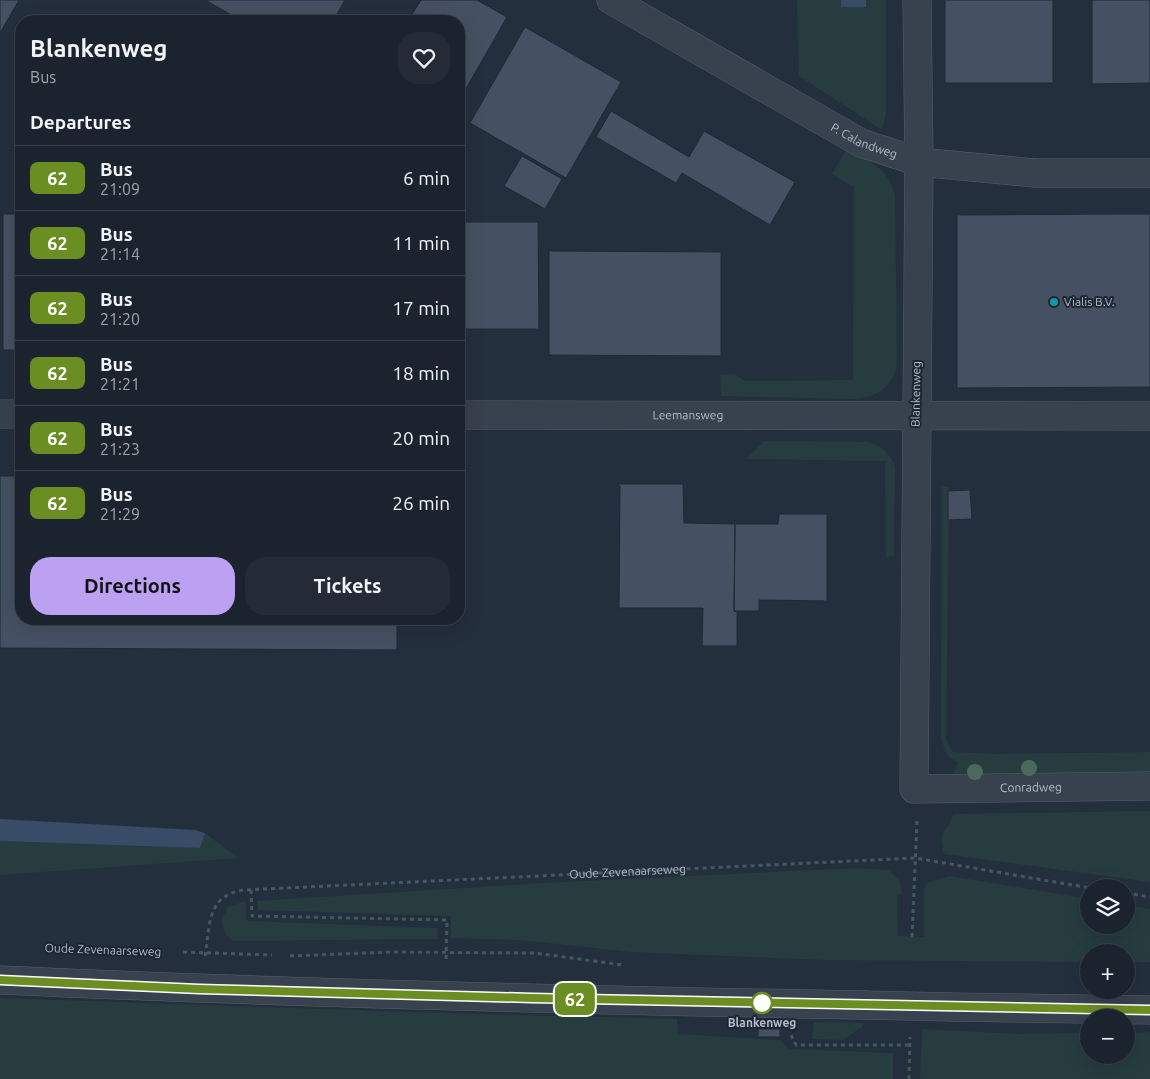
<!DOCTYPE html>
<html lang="en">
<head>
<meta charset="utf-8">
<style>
	body { margin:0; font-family:Ubuntu,sans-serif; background:#242b36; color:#f1f3f6; height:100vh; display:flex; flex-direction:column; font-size:19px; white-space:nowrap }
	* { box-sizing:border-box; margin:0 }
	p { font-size:16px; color:#a0a4aa }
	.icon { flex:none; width:28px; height:28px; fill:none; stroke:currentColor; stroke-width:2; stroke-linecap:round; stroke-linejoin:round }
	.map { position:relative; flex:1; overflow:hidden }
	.sheet { position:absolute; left:15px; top:15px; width:450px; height:610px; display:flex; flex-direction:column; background:#1b232e; border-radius:20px; box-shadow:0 5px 20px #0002,0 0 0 1px #39404a }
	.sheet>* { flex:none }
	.badge { padding:0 10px; border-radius:8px; font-size:18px; line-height:32px }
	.fabs { position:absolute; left:1080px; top:879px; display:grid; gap:10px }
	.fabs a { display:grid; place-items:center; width:55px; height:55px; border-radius:50%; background:#1b232e; box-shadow:0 5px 20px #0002,0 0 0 1px #39404a; font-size:25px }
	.map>.badge { position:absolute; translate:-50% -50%; box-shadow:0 0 0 2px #fff }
	h2 { padding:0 15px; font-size:19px; line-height:45px }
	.round { display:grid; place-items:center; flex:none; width:52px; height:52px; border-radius:20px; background:#242b36 }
	.headline { display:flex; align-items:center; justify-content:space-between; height:85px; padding:0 15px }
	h1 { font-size:24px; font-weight:700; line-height:38px }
	.cta { display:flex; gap:10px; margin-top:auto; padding:10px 15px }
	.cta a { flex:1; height:58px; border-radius:20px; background:#bca0f2; color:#111; font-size:20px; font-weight:700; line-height:58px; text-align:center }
	.cta a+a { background:#242b36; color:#f1f3f6 }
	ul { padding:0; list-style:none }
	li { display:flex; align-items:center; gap:15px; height:65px; padding:0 15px; border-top:1px solid #39404a }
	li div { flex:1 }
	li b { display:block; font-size:19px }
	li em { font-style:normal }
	li .badge { min-width:55px; font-weight:700; text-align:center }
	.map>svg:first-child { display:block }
	.green { fill:#263c3f }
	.water { fill:#394c67 }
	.building { fill:#455162; stroke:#1f2835 }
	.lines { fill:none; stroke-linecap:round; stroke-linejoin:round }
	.minor-casing { stroke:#565f6c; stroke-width:29 }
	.path { stroke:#44595c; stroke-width:3; stroke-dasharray:4 4; stroke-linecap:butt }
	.minor { stroke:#38414e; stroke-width:28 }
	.minor-bridge-casing { stroke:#565f6c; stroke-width:29; stroke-linecap:butt }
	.minor-bridge { stroke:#38414e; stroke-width:28 }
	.tree { fill:#4b6a5d }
	.line-casing { stroke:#fff; stroke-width:11 }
	.line { stroke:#6b8e23; stroke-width:8 }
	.culture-dot { fill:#0f9aa8; stroke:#1d2633; stroke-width:2 }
	.stop-dot { fill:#fff; stroke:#6b8e23; stroke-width:2.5 }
	.labels { text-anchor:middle; stroke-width:4; stroke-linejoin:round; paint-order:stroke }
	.street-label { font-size:12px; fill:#b4bcc9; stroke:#1d2633 }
	.poi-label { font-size:12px; fill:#b4bcc9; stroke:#1d2633; text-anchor:start }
	.stop-label { font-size:12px; font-weight:bold; fill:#b4bcc9; stroke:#1d2633 }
</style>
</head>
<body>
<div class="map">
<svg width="1150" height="1079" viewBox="0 0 1150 1079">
	<rect width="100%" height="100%" fill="#242f3e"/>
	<path class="green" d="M797,0H886V112L882,130L799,76Z
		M846,150C871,162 887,167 895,195L897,367C890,387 879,396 857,399L721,396L720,375L734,374L745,381L853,380L854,187L832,174Z
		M764,441L868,442C882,446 890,453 895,467L894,556L886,557L885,461L746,459Z
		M942,487H949L946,740L953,752L996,754L1150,752V773L953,774L958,763L948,756L941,740Z
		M1150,811V882L944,854C937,826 947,836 953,814Z
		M205,833L238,858L0,875V841L199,848Z
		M858,868L889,870L899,880L902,893L897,895L898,936L924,937V889L927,883L949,876L1089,899V925H1126V905L1150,909V962H1126V952H1089V962L825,960L630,952L521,940L451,938V916L258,910L257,901L542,883Z
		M245,901L247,921L437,928L438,939L233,941L226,935L221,920L228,907Z
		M0,998L411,1012L677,1019L678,1034L780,1040L789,1049L893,1053V1079H0Z
		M814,1022L863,1023V1026L843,1040L812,1039Z
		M922,1029L1018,1034L1089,1033V1055H1126V1033L1150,1032V1079H920Z"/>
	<path class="water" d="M841,0H866V7H841Z
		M0,819L195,830L205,833L200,848L0,841Z"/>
	<path class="building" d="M0,0H19L0,33Z
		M205,0H345L333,21H242Z
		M421,0H477L507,17L459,101V21H408Z
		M945,0H1053V83H945Z
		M1092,0H1150V83L1092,84Z
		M525,27L621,82L566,178L470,123Z
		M611,111L689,157L704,131L795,182L770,225L682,173L676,183L596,137Z
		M522,156L562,179L545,209L504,186Z
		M3,214H21V350H3Z
		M1120,214H1150V387L957,388V215Z
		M459,222H538L539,329H459Z
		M549,251L721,252V356L549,355Z
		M0,476H21V619H397V650L0,648Z
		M617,484H683L684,523L735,524L734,611L737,612V646H702L703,608H619L620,486Z
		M970,490L972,519L948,520V491Z
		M779,514H827V601L759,600V611H734L735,524H778Z
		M758,1029H780V1037H758Z"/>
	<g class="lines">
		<g class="minor-casing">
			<g id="minor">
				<path id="s2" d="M611,0L861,143L919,162L1035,173H1150"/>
				<path id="s3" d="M917,0L919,162L914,789L1150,786"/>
				<path d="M0,414H21"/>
				<path id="s4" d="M459,415L1150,416"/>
				<path d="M0,980C288,993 576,1000 864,1005"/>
				<path d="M951,1007L1150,1010"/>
			</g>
		</g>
		<g class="path">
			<path d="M251,890L252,916L447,920L446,963"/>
			<path d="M1126,893L1150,897"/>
			<path d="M912,937L917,821"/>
			<path d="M183,952L272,955"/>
			<path id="s1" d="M205,956C210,927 206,895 244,890L915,858L1090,888"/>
			<path d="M290,956L390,952L535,953L623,965"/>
			<path d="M791,1035L796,1045H909"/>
			<path d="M909,1079L910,1037"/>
		</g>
		<use href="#minor" class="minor"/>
		<g class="minor-bridge-casing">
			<path id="minor-bridge" d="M864,1005L951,1007"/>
		</g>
		<use href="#minor-bridge" class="minor-bridge"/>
	</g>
	<g class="tree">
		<circle cx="1029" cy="768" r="8"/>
		<circle cx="975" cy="772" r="8"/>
	</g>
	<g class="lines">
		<g class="line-casing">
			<path id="line" d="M0,980L199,989L532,998L1150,1010"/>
		</g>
		<use href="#line" class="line"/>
	</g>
	<circle class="culture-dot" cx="1054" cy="302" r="5"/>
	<circle class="stop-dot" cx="762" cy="1003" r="10"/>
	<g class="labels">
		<g class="street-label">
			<text dy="4" stroke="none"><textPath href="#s2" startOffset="290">P. Calandweg</textPath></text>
			<text transform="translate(916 394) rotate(-89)" y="4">Blankenweg</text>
			<text dy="4" stroke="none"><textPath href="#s4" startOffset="229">Leemansweg</textPath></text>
			<text dy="4" stroke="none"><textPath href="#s3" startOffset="906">Conradweg</textPath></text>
			<text dy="4" stroke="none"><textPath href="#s1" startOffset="469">Oude Zevenaarseweg</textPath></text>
			<text transform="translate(103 950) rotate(2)" y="4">Oude Zevenaarseweg</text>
		</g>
		<g class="poi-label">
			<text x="1064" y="306">Vialis B.V.</text>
		</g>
		<g class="stop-label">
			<text x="762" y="1027">Blankenweg</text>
		</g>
	</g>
</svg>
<div class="fabs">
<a><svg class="icon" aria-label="layers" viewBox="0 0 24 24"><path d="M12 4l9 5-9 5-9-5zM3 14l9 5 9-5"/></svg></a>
<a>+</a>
<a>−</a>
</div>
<b class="badge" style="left:575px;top:999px;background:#6b8e23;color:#fff">62</b>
<section class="sheet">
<div class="headline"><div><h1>Blankenweg</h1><p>Bus</p></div><a class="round"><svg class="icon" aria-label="heart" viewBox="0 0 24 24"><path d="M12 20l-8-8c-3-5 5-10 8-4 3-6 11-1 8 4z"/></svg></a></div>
<h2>Departures</h2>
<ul>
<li><span class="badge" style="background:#6b8e23;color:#fff">62</span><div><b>Bus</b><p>21:09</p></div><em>6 min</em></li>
<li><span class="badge" style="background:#6b8e23;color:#fff">62</span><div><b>Bus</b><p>21:14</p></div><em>11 min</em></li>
<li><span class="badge" style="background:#6b8e23;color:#fff">62</span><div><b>Bus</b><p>21:20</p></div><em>17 min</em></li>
<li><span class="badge" style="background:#6b8e23;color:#fff">62</span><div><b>Bus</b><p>21:21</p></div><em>18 min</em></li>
<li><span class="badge" style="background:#6b8e23;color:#fff">62</span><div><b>Bus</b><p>21:23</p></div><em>20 min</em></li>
<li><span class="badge" style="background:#6b8e23;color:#fff">62</span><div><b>Bus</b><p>21:29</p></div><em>26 min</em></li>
</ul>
<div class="cta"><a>Directions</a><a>Tickets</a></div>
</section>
</div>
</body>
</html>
